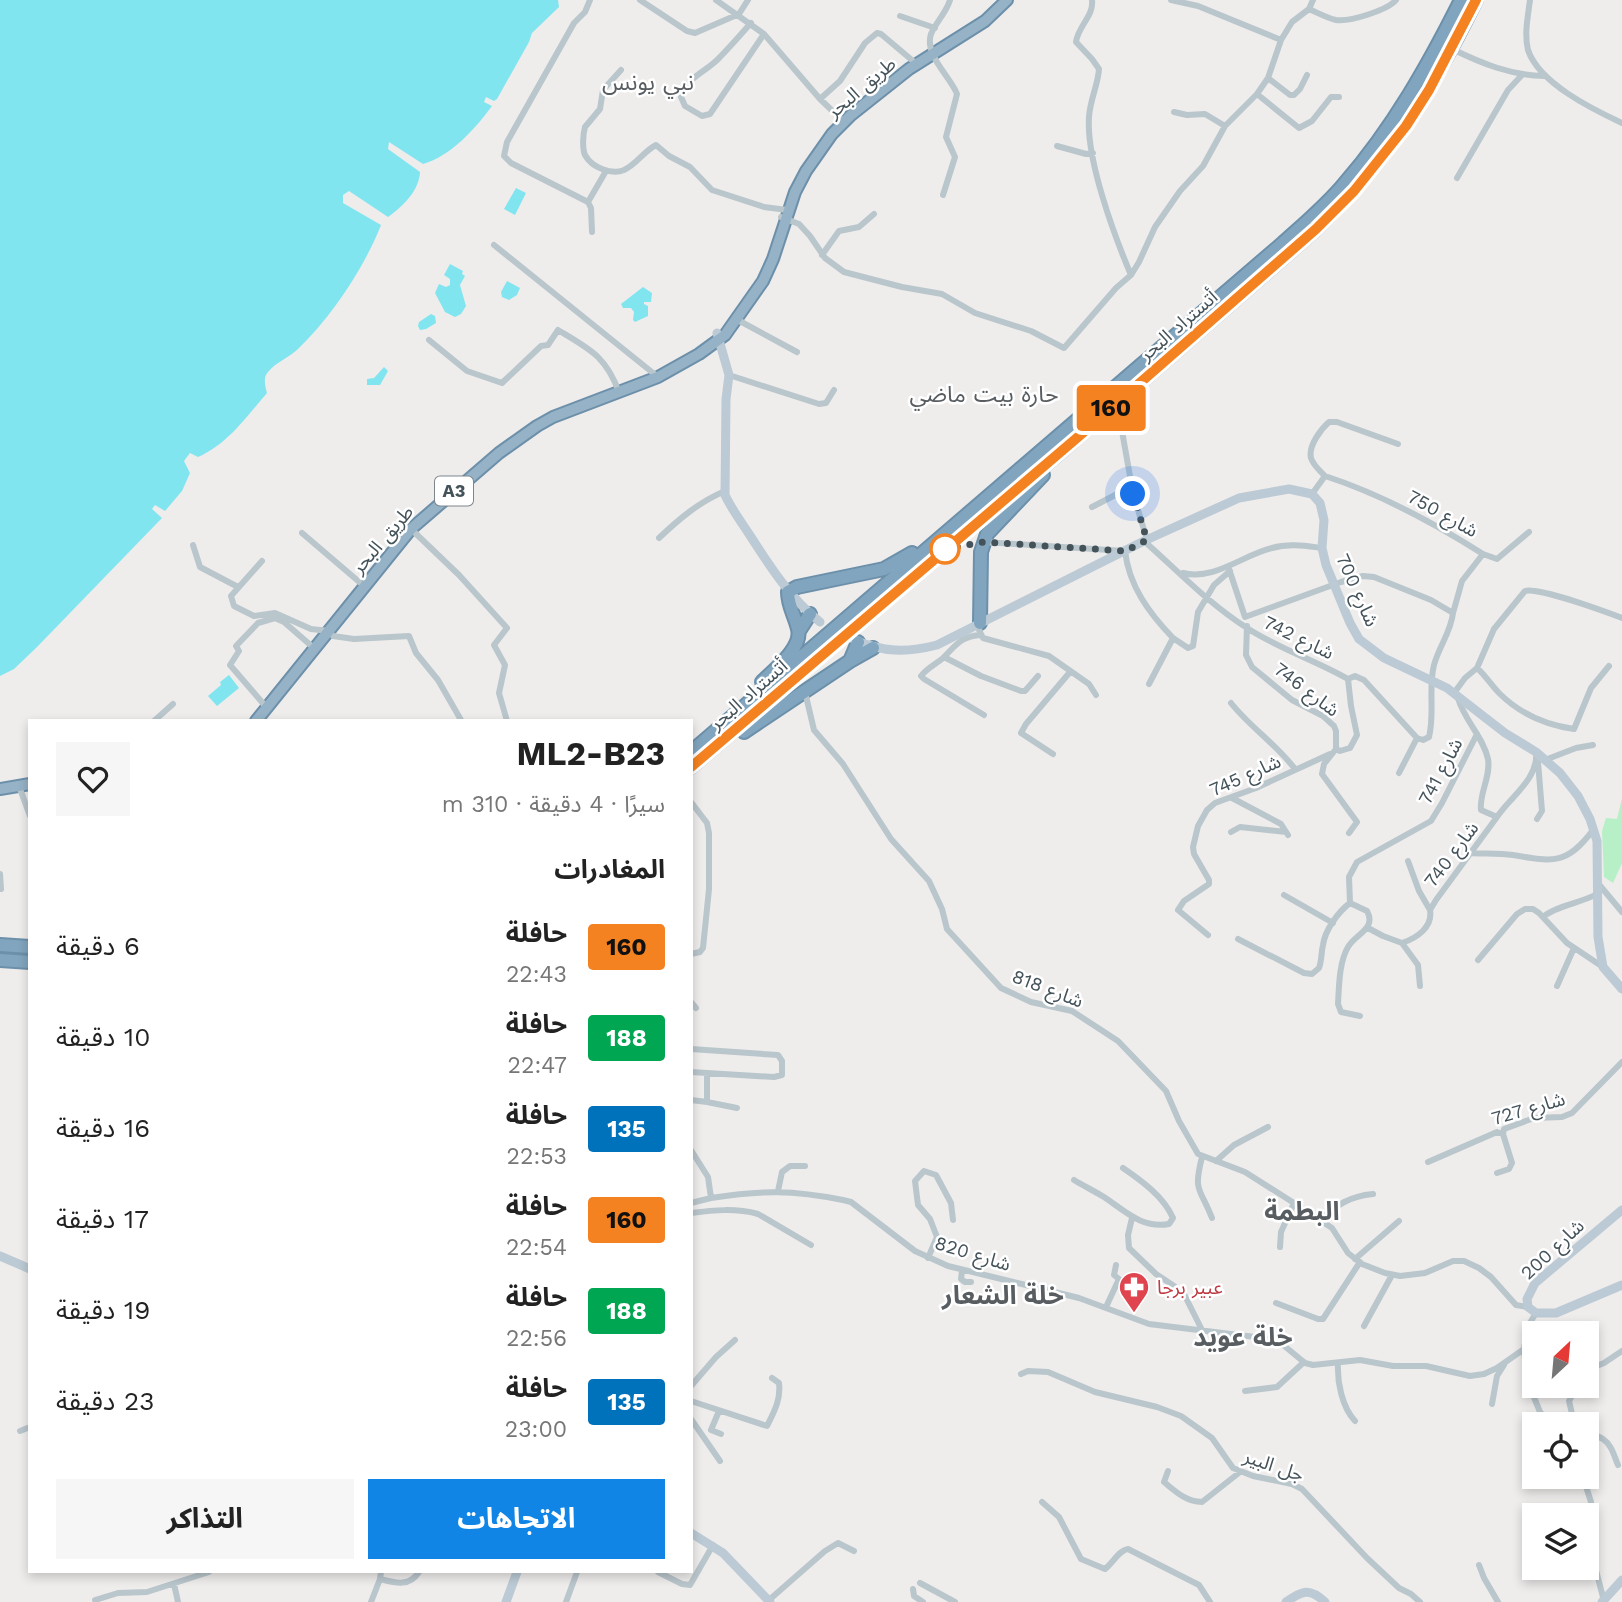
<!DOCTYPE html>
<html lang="ar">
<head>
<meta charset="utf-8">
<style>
	body { margin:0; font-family:"Work Sans","Noto Sans Arabic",sans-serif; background:#f6f6f6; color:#222; direction:rtl; height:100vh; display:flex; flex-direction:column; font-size:26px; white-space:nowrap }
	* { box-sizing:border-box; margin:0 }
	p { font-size:23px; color:#767676 }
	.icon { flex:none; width:38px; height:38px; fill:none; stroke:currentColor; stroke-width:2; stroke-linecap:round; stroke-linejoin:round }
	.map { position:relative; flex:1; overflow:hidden; direction:ltr }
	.details { position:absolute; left:28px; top:719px; width:665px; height:854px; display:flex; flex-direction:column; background:#fff; border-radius:0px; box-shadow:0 4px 10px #0003; direction:rtl }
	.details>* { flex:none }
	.badge { padding:0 14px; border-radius:5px; font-size:24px; line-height:46px }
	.needle { width:46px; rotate:26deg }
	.controls { position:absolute; left:1522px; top:1321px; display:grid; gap:14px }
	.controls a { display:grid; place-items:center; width:77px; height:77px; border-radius:0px; background:#fff; box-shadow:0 4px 10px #0003; font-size:35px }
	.you { position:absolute; width:35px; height:35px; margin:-18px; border:5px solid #fff; border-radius:50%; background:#1a73e8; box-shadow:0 0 0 10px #1a73e833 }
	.map>.badge { position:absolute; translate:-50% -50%; box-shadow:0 0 0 4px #fff }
	h2 { padding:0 28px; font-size:26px; line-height:63px }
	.round { display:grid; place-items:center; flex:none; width:74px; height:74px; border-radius:0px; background:#f6f6f6 }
	.overview { display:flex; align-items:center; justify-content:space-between; height:119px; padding:0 28px }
	h1 { font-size:33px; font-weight:700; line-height:52px }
	.primary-button { display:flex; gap:14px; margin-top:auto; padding:14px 28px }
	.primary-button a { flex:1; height:80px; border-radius:0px; background:#1085e5; color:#fff; font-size:28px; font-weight:700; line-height:80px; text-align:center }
	.primary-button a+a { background:#f6f6f6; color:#222 }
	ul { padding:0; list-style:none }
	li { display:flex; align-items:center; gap:21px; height:91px; padding:0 28px }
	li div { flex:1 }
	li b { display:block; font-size:26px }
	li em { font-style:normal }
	li .badge { min-width:77px; font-weight:700; text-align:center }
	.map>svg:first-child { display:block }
	.green { fill:#b7f0c6 }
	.water { fill:#81e5ef }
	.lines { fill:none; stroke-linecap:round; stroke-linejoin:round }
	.trunk-casing { stroke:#6c90aa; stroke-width:14 }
	.motorway-casing { stroke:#6c90aa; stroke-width:16 }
	.minor { stroke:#b9c6cc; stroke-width:6 }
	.secondary { stroke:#bbcad4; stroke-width:9 }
	.trunk { stroke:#96b2c6; stroke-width:10 }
	.motorway { stroke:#81a5be; stroke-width:12 }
	.line-casing { stroke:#fff; stroke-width:16 }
	.line { stroke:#f58220; stroke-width:10 }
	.walk { stroke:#44525a; stroke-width:7; stroke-dasharray:0 12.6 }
	.stop-dot { fill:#fff; stroke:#f58220; stroke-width:3.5 }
	.labels { text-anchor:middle; stroke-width:5; stroke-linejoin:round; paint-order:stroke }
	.shield { fill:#fff; stroke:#7c868c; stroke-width:2 }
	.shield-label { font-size:18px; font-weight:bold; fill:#44525a }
	.street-label { font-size:19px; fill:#44525a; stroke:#fff }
	.health-label { font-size:19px; fill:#be3a42; stroke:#fff; text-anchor:start }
	.quarter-label { font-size:23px; fill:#585d61; stroke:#fff }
	.district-label { font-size:26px; font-weight:bold; fill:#585d61; stroke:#fff }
</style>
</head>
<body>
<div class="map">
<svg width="1622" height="1602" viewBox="0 0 1622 1602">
	<rect width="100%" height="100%" fill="#efecec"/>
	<path class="green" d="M1622,798V863L1613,883L1604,877L1602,831L1606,818L1617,819Z"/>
	<path class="water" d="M0,0H558L559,7L532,33L529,42L497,99L494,101L486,97L484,102L492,106C475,129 451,156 423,164L389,142L388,149L420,172C419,191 403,206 388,217L349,191L343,195V203L381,225C364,268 332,316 299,348C290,357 276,362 268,372C263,377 265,386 267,393C246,417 228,444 198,457L190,453L184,461L190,473L182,491L165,511L155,505L152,509L162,518L37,647L14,669L0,676Z
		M516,188L526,193L515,215L504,209Z
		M450,264L463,271L462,274L465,276L460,285L466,306L461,314L455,317L445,312L435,293L439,284L446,287L450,285V279L444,275Z
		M507,281L520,288L517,295L509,300L502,297L501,292Z
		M643,287L652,293L651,302H644V304L648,306V316L635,322L633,320L634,312L631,308H623L621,304Z
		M431,314L435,316L436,323L426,329L420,330L418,326L419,322Z
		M384,367L388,371L380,385H367V379L374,378Z
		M229,675L239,688L217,706L208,696L221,685L220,682Z"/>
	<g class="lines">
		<g class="trunk-casing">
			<path id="trunk" d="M256,721L411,529L499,453L537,426L553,417L658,377L699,354L725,335L763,281L773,259L795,192L806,171L832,134L851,115L909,69L985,21L1007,0
				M0,789L30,784"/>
		</g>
		<g class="motorway-casing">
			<path id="motorway" d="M980,623L981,552L987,534L1043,475
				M799,631L810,614
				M850,661L858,642
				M762,682C774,670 803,648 798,629C795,616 788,606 788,592L797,587L884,569L912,553
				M744,732L850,661L873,648
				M691,752L1283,243C1304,224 1327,205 1345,183C1393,128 1429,64 1461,0
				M691,767L929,562L1058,454L1316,229C1389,157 1431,92 1476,0
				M0,945L30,947
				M0,960L30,962"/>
		</g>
		<path class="minor" d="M590,0L585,12L574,23L507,142L504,156L511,163L588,202L591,208L592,232
			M640,0L687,31L695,33L739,14L748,0
			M716,0L764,34L820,99L844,122
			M1092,0C1094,16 1078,26 1076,42L1092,59L1099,69C1098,85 1090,100 1089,117C1086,159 1114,235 1131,275
			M1171,0L1198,6L1281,40L1292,22L1309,9L1313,0
			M1530,0C1528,16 1524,34 1528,50C1539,83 1592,109 1622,123
			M1309,9C1318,13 1327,18 1336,20C1350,22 1388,10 1396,0
			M900,16L935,28
			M751,23C741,34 731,46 720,57C708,71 686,77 681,97L685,106L702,116L710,114L764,34
			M1452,49C1483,64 1510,75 1544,76
			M621,70L603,90L600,109L585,127C583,134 582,148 585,155C592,168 612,175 624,170C637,164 644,151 656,145L669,156L690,167L712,190L764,207L787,210
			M1268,78L1290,95H1294L1300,89L1307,75
			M1257,94L1299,128L1312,121L1331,97H1339
			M820,99L840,81L865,43L877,33L881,34L913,61
			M1174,112L1187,115L1205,114L1225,126
			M1057,146L1086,154L1093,153
			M1457,178L1508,90L1522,75
			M943,195L955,157L946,137L957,94C950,76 924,55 931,34C936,22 946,13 950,0
			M588,202L606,171
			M781,217L799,224L810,236L825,258L844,272L902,287L942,294L975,313L1031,331L1064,348L1116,288L1131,275L1139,262L1155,227L1180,191L1203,166L1225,126L1257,94L1268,78L1281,40
			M494,245L658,377
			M822,255L839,231L859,227L874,214
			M736,319L797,352
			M429,340L467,371L502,383L541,346L548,345L558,330C589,349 605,355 619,392
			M729,375L819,404L826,403L834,390
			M1117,403L1133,493L1147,540
			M1325,476C1320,471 1313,465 1311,458C1308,446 1321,429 1329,422H1337L1398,444
			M1312,494L1325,476C1381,494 1434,523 1483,554L1462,581L1453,613
			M1092,507L1119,493H1133
			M411,529L459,575L507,628L494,645L505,665L499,693L507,721
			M302,533L364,586
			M659,538C679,519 699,502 725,491
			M1144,541C1178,571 1209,604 1247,628C1279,649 1315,660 1348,679L1355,676L1364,680L1417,738L1423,740L1429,737C1435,713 1428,688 1434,665C1439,646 1451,632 1453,613L1431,600L1374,577L1363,576L1341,582L1245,617L1228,566
			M984,542L1125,551C1129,586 1149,613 1173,638L1149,684
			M193,545L200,567L238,587
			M1483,554L1497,559L1529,532
			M262,561L231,596L234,606L254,616L275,613L311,629L329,631L333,636L354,639L409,636L416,653L438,680L461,720
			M1183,573C1214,581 1243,555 1272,548C1289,543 1306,546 1322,548
			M980,623L979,630L983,638L1049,656L1089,684L1096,695
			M1247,626L1246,655L1252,667L1292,700L1323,716L1334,726L1336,731V749L1324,764L1322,774L1357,822L1349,833
			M981,635C961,636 956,645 943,658C936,664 927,668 921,676L924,679L984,715
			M1173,638L1188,648L1193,646L1198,612L1214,585L1230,571
			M944,657L981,676L1021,691H1025L1038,676
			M1477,668C1486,676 1491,685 1499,693C1519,713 1546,725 1574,729L1591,688L1609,666
			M805,692L814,730L843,764L891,839L929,881L942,909L947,929L1001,988L1031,1002L1072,1011L1118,1041L1166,1091L1179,1121L1198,1154L1245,1172L1294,1203L1332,1228L1348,1253L1362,1264L1385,1273L1400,1276L1425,1273L1453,1261H1464L1479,1268L1491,1277L1516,1305L1528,1307
			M1454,693L1465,678L1477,668L1494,629L1525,591C1538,587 1606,612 1622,618
			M1231,703C1250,727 1276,744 1295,769
			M267,708L230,665L239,651L236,646L258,623L275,618L284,622L315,649
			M154,721L173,704
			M1336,749L1340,751L1350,748L1357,735L1351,706L1348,679
			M1053,754L1021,733L1026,724L1070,672
			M1545,760L1576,748L1593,745
			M1399,773L1417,738
			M19,786L30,816
			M1232,798L1281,824L1288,835
			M691,802L707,823L709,833V889L703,948L700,952L691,954
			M1497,817C1509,798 1539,779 1536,752
			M1537,819L1542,811L1538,762
			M1231,832L1240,827L1286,832
			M1469,853C1483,854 1498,853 1513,855C1553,862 1567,865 1593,830
			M1408,861L1419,891L1430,910
			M0,874L1,889
			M1597,882L1622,912
			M1284,895L1333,923
			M1350,903L1349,877L1357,862L1431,821L1442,803L1477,734
			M1350,903L1367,911C1377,929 1355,934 1348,947C1339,962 1339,987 1338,1004L1341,1012L1360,1016
			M1543,917C1555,906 1581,903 1597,894
			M1368,928L1383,936L1402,943
			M1208,935L1178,910L1184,901L1209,884V880L1194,854L1193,847L1198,826L1207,810L1215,803L1256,788L1330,754
			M1238,939L1304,973L1312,974L1319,968C1322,960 1321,953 1323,945C1325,930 1338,912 1350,903
			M1478,960L1517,914L1525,909H1533L1539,913L1567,943L1603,967
			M1420,986L1418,965L1402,943C1417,938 1433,927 1430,910L1436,900L1497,817L1481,810C1479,793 1491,777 1488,759C1483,736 1464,720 1458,698
			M1557,986L1574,948
			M691,1002L696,1008
			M691,1049L778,1055L782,1061V1075L774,1077L691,1072
			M707,1073V1102L737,1108
			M691,1100L707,1102
			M691,1150L708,1177L711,1198C761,1190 793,1190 843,1200L851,1202L915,1251L948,1266L1079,1298L1149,1324L1272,1339L1282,1344L1305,1363L1313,1365L1360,1360L1393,1366H1426L1470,1376L1484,1374L1497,1368L1524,1349
			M1202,1157C1193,1193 1200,1187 1212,1218
			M1216,1161L1234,1145L1268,1127
			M1428,1162L1497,1132L1503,1134L1504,1129L1534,1118L1562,1117L1572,1113L1622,1062
			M1497,1173L1509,1169L1512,1163L1503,1134
			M1074,1180C1084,1186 1094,1191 1104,1197C1125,1211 1142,1229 1169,1224L1173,1218C1164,1197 1142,1181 1123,1168
			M778,1191L782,1172L790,1166H805
			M691,1203L711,1198
			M691,1213C714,1210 736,1208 758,1214L811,1245
			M1132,1218L1128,1235L1129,1248L1156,1274L1183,1292L1203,1332
			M1320,1221C1336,1205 1350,1196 1373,1194
			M1280,1247L1281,1232L1294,1203
			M928,1258L937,1237L930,1219L918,1205L915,1181L924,1171L936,1175L951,1203L953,1220
			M1355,1259L1399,1221
			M962,1271L961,1279L965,1282H971
			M1276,1303L1318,1319H1323L1360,1262
			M1106,1307L1119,1279L1114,1275L1116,1265
			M1536,1313L1528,1326L1524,1349L1527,1380L1540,1412L1551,1424
			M1364,1326L1392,1275
			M1338,1363C1337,1382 1342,1407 1355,1421
			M1587,1370L1604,1363L1622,1351
			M1021,1374L1028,1371L1048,1372L1095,1392L1157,1407L1181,1416L1212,1438L1233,1468L1253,1476L1292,1484L1302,1489L1367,1558L1399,1588L1411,1594L1420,1602
			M691,1386L716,1357L735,1340
			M1245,1391L1277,1387L1304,1362
			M1573,1394L1569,1401L1573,1418L1581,1424
			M1533,1396L1543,1386
			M691,1401L767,1426C774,1412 781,1400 779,1383L772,1378
			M1492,1404L1497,1376L1504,1365
			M719,1411L711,1430L721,1434
			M691,1419L720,1461
			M1587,1429C1592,1435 1597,1435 1603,1439C1612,1445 1614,1456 1618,1465
			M20,1431L30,1427
			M1168,1471L1164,1482C1175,1491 1186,1502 1202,1502L1240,1472
			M1583,1477L1591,1502L1592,1555L1604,1601
			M1042,1502L1059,1517L1081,1559L1105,1569C1113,1563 1119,1550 1128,1549L1199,1585L1210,1602
			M1479,1565L1484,1578L1498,1602
			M658,1572L682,1584L690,1585L713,1545
			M380,1579C396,1583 409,1587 419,1572
			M920,1583L955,1602
			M174,1584L178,1602
			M913,1589L914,1596L923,1602
			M95,1600L118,1593L147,1592L209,1572
			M769,1600L825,1551L838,1543L854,1551
			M371,1602L380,1579L381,1572
			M566,1602L577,1572"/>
		<path class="secondary" d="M717,333L729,375L726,399L725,495C732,510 742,523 751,537C771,568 791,599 820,622
			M854,640C883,652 906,653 937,645L1144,541L1239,498L1289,489L1312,494L1320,503L1324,520L1322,548L1326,565L1350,623L1359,639L1384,658L1447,688L1505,733L1536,752L1560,773L1578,796L1590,819L1597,841L1598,937L1603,967L1622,989
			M1622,1210L1535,1283L1527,1299L1528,1307L1536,1313H1556L1622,1285
			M0,1256L30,1269
			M691,1533L723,1553L770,1602
			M506,1602L517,1572
			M1286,1602C1302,1591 1309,1587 1325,1602
			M1602,1602L1622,1580"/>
		<use href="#trunk" class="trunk"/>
		<use href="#motorway" class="motorway"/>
	</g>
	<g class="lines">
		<g class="line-casing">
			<path id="line" d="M691,767L1078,437L1316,229L1354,191L1406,126L1429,90L1476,0"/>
		</g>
		<use href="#line" class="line"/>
		<path class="walk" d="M945,549L984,542L1125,551L1147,540L1133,494"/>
	</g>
	<defs>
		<g id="pharmacy-pin" transform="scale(1.575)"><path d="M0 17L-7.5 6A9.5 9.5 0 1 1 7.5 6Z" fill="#e0444e" stroke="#fff"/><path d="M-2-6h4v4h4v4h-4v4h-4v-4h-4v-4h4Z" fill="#fff"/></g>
	</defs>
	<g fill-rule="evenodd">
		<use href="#pharmacy-pin" x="1134" y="1287"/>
	</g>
	<circle class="stop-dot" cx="945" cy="549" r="14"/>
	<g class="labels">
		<rect class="shield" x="435" y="476.5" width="38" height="29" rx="5"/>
		<g class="shield-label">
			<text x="454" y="497">A3</text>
		</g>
		<g class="street-label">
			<text transform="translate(861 87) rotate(-40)" y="7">طريق البحر</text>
			<text transform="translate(1178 325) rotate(-41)" y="7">أتستراد البحر</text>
			<text transform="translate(1443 513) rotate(29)" y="7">شارع 750</text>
			<text transform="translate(382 539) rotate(-49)" y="7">طريق البحر</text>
			<text transform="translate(1358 590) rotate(66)" y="7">شارع 700</text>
			<text transform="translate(1299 637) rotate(26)" y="7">شارع 742</text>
			<text transform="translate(1307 689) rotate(37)" y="7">شارع 746</text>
			<text transform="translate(748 694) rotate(-41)" y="7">أتستراد البحر</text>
			<text transform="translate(1440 771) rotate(-62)" y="7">شارع 741</text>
			<text transform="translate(1245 775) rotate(-24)" y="7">شارع 745</text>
			<text transform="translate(1451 854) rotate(-53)" y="7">شارع 740</text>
			<text transform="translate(1048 988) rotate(21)" y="7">شارع 818</text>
			<text transform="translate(1528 1108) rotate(-16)" y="7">شارع 727</text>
			<text transform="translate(1552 1249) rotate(-43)" y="7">شارع 200</text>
			<text transform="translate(973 1253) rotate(17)" y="7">شارع 820</text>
			<text transform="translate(1274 1465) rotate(19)" y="7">جل البير</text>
		</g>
		<g class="health-label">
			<text x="1157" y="1294">عبير برجا</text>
		</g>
		<g class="quarter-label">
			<text x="648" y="90">نبي يونس</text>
			<text x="984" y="402">حارة بيت ماضي</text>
		</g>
		<g class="district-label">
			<text x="1302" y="1220">البطمة</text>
			<text x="1003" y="1304">خلة الشعار</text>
			<text x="1243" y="1346">خلة عويد</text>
		</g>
	</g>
</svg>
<div class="controls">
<a><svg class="needle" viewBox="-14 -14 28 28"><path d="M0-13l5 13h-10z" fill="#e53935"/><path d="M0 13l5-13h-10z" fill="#767676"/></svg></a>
<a><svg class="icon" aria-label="locate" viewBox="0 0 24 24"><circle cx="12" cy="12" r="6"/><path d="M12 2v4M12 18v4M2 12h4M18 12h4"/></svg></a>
<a><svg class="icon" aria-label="layers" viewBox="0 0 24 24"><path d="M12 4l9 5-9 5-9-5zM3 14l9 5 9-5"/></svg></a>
</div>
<div class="you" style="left:1133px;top:494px"></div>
<b class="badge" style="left:1111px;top:408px;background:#f58220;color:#111">160</b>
<section class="details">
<div class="overview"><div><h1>ML2-B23</h1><p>سيرًا · 4 دقيقة · 310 m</p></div><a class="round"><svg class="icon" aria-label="heart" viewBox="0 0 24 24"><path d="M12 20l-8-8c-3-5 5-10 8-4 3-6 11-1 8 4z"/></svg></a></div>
<h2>المغادرات</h2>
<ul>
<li><span class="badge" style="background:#f58220;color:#111">160</span><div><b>حافلة</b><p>22:43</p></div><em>6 دقيقة</em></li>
<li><span class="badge" style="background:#00a651;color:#fff">188</span><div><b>حافلة</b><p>22:47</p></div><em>10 دقيقة</em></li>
<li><span class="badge" style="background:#0072bc;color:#fff">135</span><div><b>حافلة</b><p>22:53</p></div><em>16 دقيقة</em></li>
<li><span class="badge" style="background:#f58220;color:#111">160</span><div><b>حافلة</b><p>22:54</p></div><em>17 دقيقة</em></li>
<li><span class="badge" style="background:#00a651;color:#fff">188</span><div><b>حافلة</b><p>22:56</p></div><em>19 دقيقة</em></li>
<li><span class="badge" style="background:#0072bc;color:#fff">135</span><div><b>حافلة</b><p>23:00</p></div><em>23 دقيقة</em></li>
</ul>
<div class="primary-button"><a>الاتجاهات</a><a>التذاكر</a></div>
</section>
</div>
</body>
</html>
